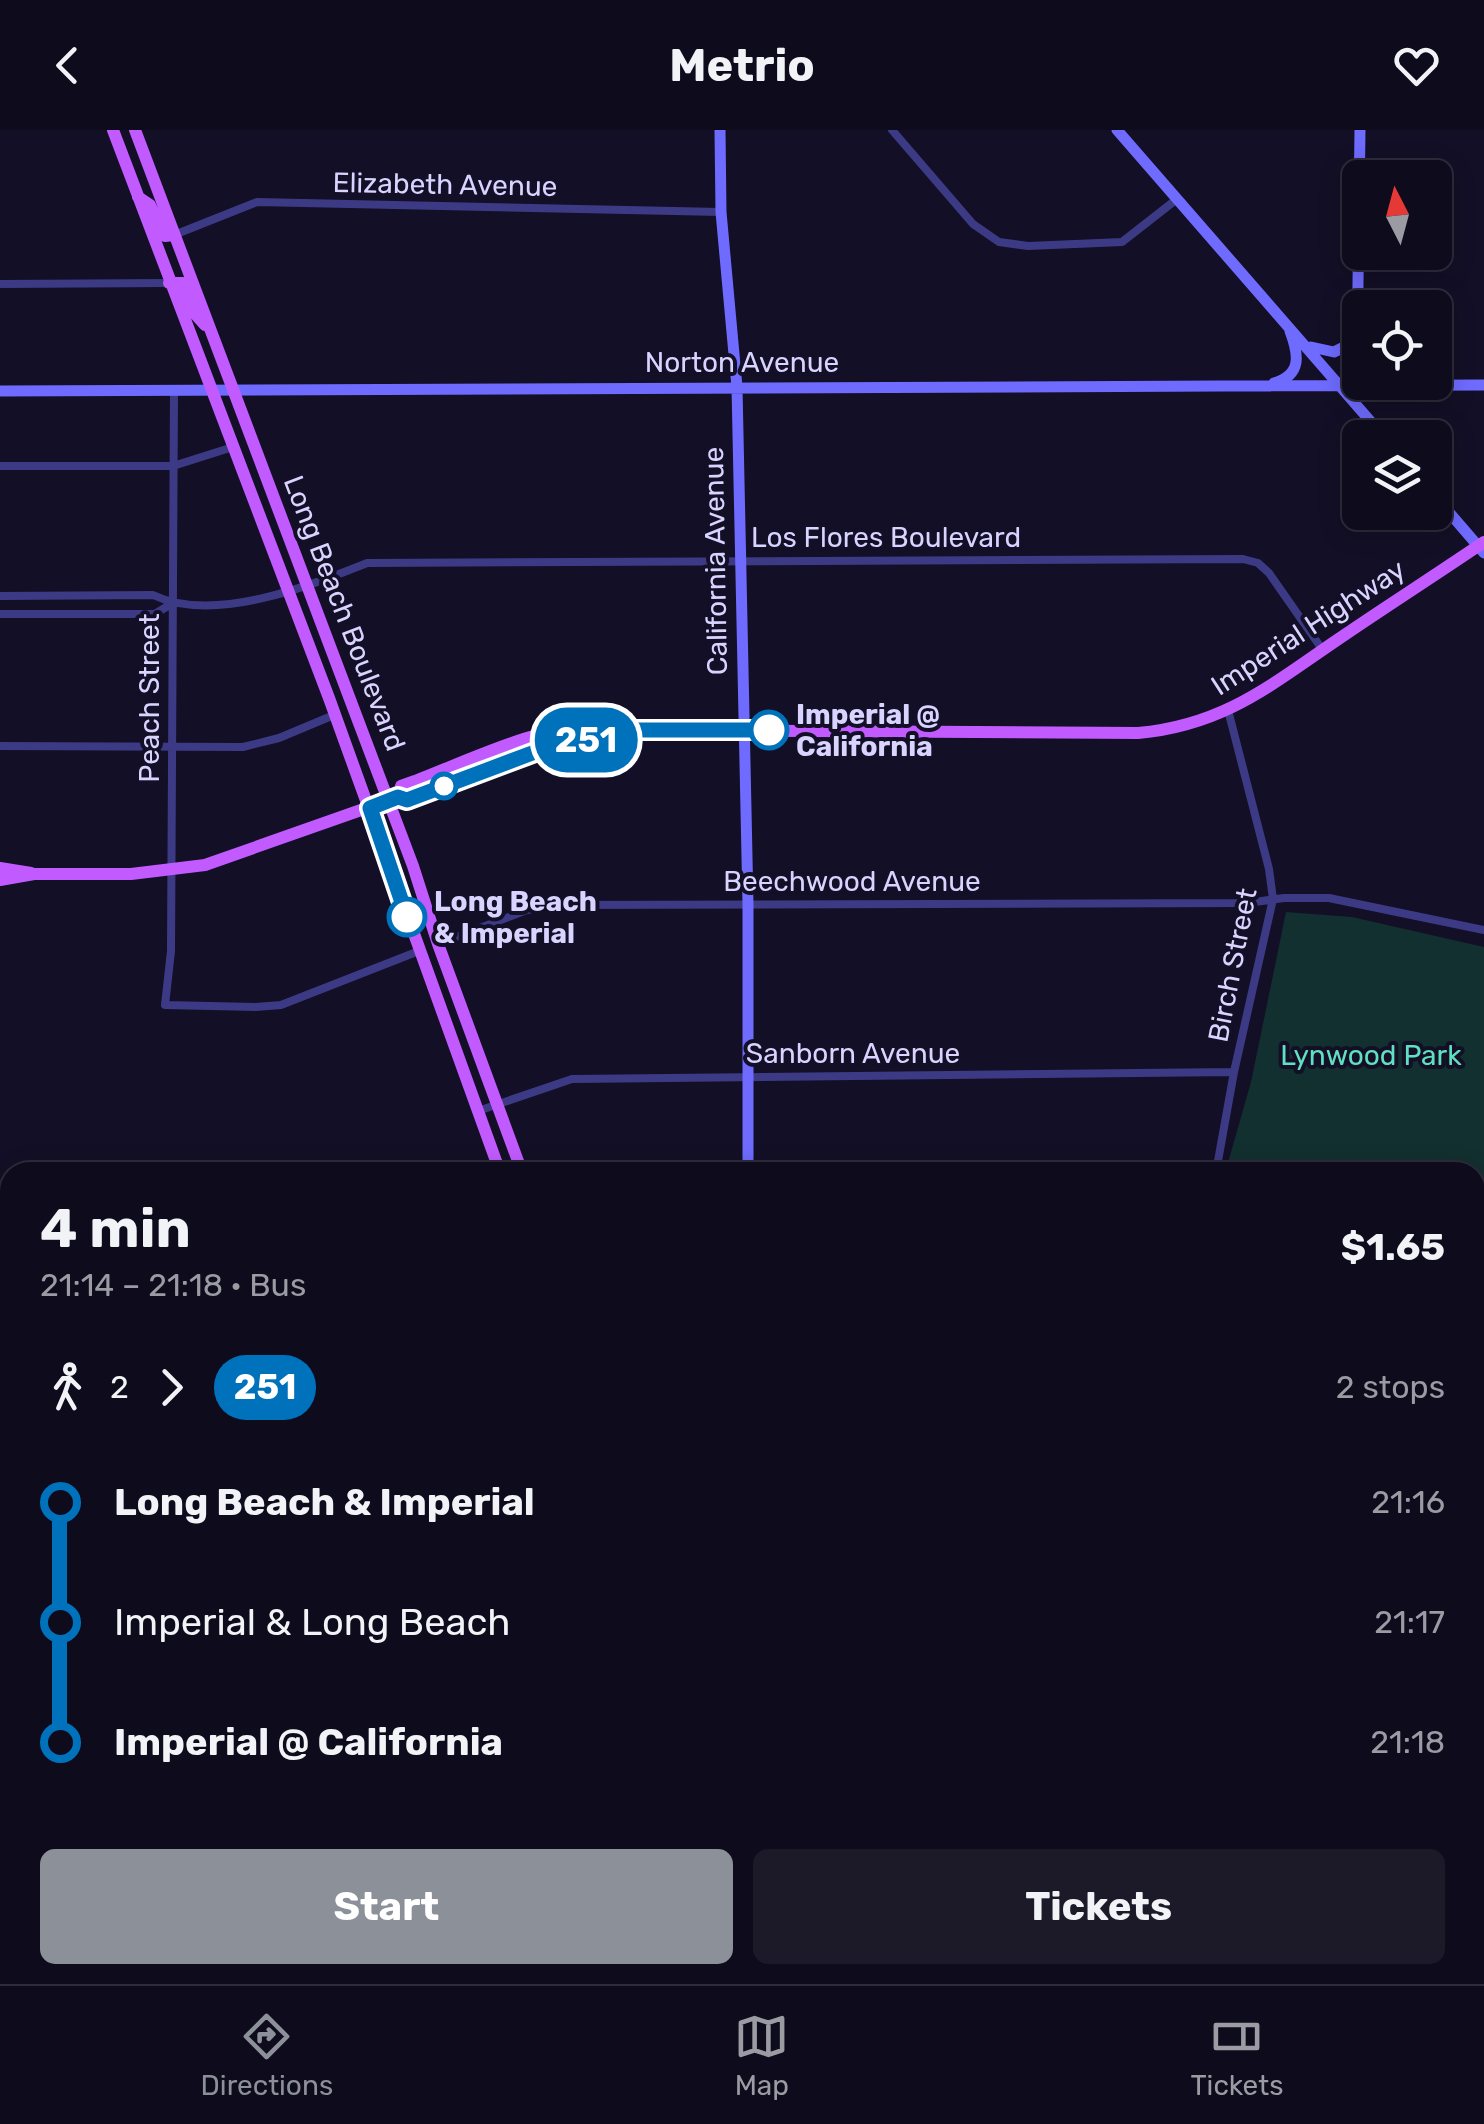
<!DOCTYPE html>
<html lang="en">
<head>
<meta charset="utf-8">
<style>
	body { margin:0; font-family:Rubik,sans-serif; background:#1c1929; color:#f1f3f6; height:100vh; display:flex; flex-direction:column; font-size:38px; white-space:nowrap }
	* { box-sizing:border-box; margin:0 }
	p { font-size:32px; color:#9b9ba3 }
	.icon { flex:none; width:55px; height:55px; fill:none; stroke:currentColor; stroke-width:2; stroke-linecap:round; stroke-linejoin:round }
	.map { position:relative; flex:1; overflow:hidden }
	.sheet { position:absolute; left:0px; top:1032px; width:1485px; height:822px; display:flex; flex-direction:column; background:#0e0b1c; border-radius:30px 30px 0 0; box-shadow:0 5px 25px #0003,0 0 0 2px #2e2b3b }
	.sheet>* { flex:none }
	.badge { padding:0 20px; border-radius:32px; font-size:35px; line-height:65px }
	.needle { width:65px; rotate:354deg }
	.tools { position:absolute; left:1342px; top:30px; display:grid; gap:20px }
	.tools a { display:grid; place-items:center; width:110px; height:110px; border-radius:15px; background:#0e0b1c; box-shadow:0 5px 25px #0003,0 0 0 2px #2e2b3b; font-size:50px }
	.map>.badge { position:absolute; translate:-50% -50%; box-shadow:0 0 0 5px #fff }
	.legs { display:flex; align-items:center; gap:15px; height:110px; padding:0 40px; font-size:32px }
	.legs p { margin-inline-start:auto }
	.overview { display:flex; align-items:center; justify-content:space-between; height:170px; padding:0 40px }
	h1 { font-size:55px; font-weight:700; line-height:75px }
	.primary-button { display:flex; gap:20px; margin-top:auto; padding:20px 40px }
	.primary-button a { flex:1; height:115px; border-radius:15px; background:#8c9099; color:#fff; font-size:40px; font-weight:700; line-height:115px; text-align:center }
	.primary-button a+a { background:#1c1929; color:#f1f3f6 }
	ul { padding:0 40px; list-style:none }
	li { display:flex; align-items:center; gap:35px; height:120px; font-size:38px }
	li i { display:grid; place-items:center; width:15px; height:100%; margin:0 12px; background:currentColor }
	li i::after { content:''; width:25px; height:25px; margin:-12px; border:8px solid; border-radius:50%; background:#0e0b1c }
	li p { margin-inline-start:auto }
	li:first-child i { background:linear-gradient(#0000 50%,currentColor 0) }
	li:last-child i { background:linear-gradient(currentColor 50%,#0000 0) }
	header { display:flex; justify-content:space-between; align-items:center; height:130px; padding:0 40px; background:#0e0b1c; font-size:45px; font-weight:700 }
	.tab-bar { display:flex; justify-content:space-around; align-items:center; height:140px; border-top:2px solid #2e2b3b; background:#0e0b1c; font-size:28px; color:#9b9ba3 }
	.tab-bar a { display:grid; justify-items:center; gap:5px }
	.tab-bar .current { color:#8c9099 }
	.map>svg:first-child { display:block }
	.green { fill:#12302f }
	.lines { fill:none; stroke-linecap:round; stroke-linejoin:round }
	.street { stroke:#3d3a85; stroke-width:8 }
	.secondary { stroke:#6f6bff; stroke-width:11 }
	.primary { stroke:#c25bff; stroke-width:12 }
	.highway { stroke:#ff4fa3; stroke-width:14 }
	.tram { stroke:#00e5ff; stroke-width:2.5 }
	.line-1-casing { stroke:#fff; stroke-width:22 }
	.line-1 { stroke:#0072bc; stroke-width:15 }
	.stop-1-dot { fill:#fff; stroke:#0072bc; stroke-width:5 }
	.labels { text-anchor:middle; stroke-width:8; stroke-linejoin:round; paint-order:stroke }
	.street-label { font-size:28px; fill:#d9d4ff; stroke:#130f26 }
	.stop-label { font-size:28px; font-weight:bold; fill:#d9d4ff; stroke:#130f26; text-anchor:start }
	.park-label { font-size:28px; fill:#5fe0c0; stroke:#130f26 }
</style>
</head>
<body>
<header><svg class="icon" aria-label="back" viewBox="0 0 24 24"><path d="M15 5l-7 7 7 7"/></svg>Metrio<svg class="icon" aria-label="heart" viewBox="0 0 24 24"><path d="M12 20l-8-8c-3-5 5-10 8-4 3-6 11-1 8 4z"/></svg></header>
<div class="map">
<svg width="1484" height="1854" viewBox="0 0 1484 1854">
	<rect width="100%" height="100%" fill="#130f26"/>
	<path class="green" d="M1286,782L1352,787L1484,817V1172L1475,1170V1042H1229V1029L1251,952Z"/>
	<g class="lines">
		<path class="street" d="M892,0L973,94L999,112L1028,116L1122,112L1177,69
			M174,105L257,72L721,82
			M0,154L169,153
			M174,261L171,821L165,875L256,877L281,875L419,821
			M0,336H173L233,317
			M0,466L153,465C214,494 309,456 367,433L1243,429L1258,433L1269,443L1322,519
			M0,484H155L171,474
			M0,616L243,617L279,608L334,585
			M438,814L527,780L557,775L1247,773L1284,768H1329L1484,800
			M478,981L572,949L1234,942
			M1216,1042L1234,942L1273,769L1269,739L1228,580
			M1475,1316L1484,1318
			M0,1342L10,1344
			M1475,1475L1484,1477
			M0,1476L10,1478
			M0,1495L10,1497
			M0,1633L10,1635
			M1475,1762L1484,1741
			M0,1789L10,1792
			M252,1845L294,1854
			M988,1845L1027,1854
			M50,1854L52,1845
			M370,1854L372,1845
			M913,1854L915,1845
			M1380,1854L1389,1845"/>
		<path class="secondary" d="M720,0L721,82L737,257L748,774V1042
			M1117,0L1385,308
			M1311,217L1334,222L1358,210
			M1274,253C1302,245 1299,225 1290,201
			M1341,257L1353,242L1357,229L1360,0
			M0,261L1484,255
			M1435,366L1484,423
			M1475,1737L1484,1741"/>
		<path class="primary" d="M113,0L329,568L500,1042
			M135,0L413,736L438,814L522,1042
			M138,67L150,75L165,106L174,105
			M169,153H183L196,185L205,195
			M398,667L401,656L415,651C479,626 534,598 603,593L609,600L1138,603C1226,595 1273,553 1343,506C1390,474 1437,444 1484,412
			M0,738L31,743
			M0,750L34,744H131L205,735L398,667L407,670L543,619L603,607L609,600
			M725,1845L727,1854
			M746,1845L747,1854"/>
		<path class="highway" d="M0,1226L10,1230
			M0,1277L10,1281
			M1475,1817L1484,1820
			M1321,1845L1351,1854
			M1420,1845L1443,1854"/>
		<path class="tram" d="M0,1258L10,1262
			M1472,1845L1484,1850"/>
	</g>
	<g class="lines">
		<g class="line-1-casing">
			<path id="line-1" d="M407,787L370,678L398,667L407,670L543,619L603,607L609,600H769"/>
		</g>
		<use href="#line-1" class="line-1"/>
	</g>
	<g class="stop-1-dot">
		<circle cx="769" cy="600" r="18"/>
		<circle cx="444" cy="656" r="12"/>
		<circle cx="407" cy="787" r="18"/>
	</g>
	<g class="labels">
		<g class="street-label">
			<text transform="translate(445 54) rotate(1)" y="10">Elizabeth Avenue</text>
			<text x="742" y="242">Norton Avenue</text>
			<text x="886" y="417">Los Flores Boulevard</text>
			<text transform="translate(715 431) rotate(-91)" y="10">California Avenue</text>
			<text transform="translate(345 483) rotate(69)" y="10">Long Beach Boulevard</text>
			<text transform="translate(1308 497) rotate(-33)" y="10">Imperial Highway</text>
			<text transform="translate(149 568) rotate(-90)" y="10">Peach Street</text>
			<text x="852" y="761">Beechwood Avenue</text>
			<text transform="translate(1232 835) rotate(-79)" y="10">Birch Street</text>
			<text x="853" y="933">Sanborn Avenue</text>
		</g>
		<g class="stop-label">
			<text x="796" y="594">Imperial @<tspan x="796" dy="32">California</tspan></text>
			<text x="434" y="781">Long Beach<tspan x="434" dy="32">&amp; Imperial</tspan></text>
		</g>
		<g class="park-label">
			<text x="1371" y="935">Lynwood Park</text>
		</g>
	</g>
</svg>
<div class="tools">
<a><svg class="needle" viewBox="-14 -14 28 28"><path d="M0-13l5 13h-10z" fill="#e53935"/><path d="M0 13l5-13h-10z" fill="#9b9ba3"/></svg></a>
<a><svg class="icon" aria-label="locate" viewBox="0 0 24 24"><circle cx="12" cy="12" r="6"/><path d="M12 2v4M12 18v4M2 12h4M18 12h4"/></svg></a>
<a><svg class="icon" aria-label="layers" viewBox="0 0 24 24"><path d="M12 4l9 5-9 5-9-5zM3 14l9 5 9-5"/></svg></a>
</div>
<b class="badge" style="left:586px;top:610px;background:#0072bc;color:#fff">251</b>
<section class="sheet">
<div class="overview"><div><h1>4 min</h1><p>21:14 – 21:18 · Bus</p></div><b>$1.65</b></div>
<div class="legs"><svg class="icon" aria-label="walk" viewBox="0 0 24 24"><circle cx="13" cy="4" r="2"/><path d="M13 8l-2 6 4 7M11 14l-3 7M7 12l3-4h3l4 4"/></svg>2<svg class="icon" aria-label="forward" viewBox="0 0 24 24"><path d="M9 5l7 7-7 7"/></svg><b class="badge" style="background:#0072bc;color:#fff">251</b><p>2 stops</p></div>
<ul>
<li><i style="color:#0072bc"></i><b>Long Beach &amp; Imperial</b><p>21:16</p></li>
<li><i style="color:#0072bc"></i><span>Imperial &amp; Long Beach</span><p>21:17</p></li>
<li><i style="color:#0072bc"></i><b>Imperial @ California</b><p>21:18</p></li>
</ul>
<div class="primary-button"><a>Start</a><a>Tickets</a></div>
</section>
</div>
<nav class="tab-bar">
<a class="current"><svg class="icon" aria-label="directions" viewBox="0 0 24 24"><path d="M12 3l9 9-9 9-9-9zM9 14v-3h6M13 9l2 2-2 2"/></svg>Directions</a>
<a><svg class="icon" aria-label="map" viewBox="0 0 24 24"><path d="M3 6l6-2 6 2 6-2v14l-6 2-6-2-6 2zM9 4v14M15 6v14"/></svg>Map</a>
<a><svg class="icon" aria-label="tickets" viewBox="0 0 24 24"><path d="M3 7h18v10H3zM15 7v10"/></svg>Tickets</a>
</nav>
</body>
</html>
